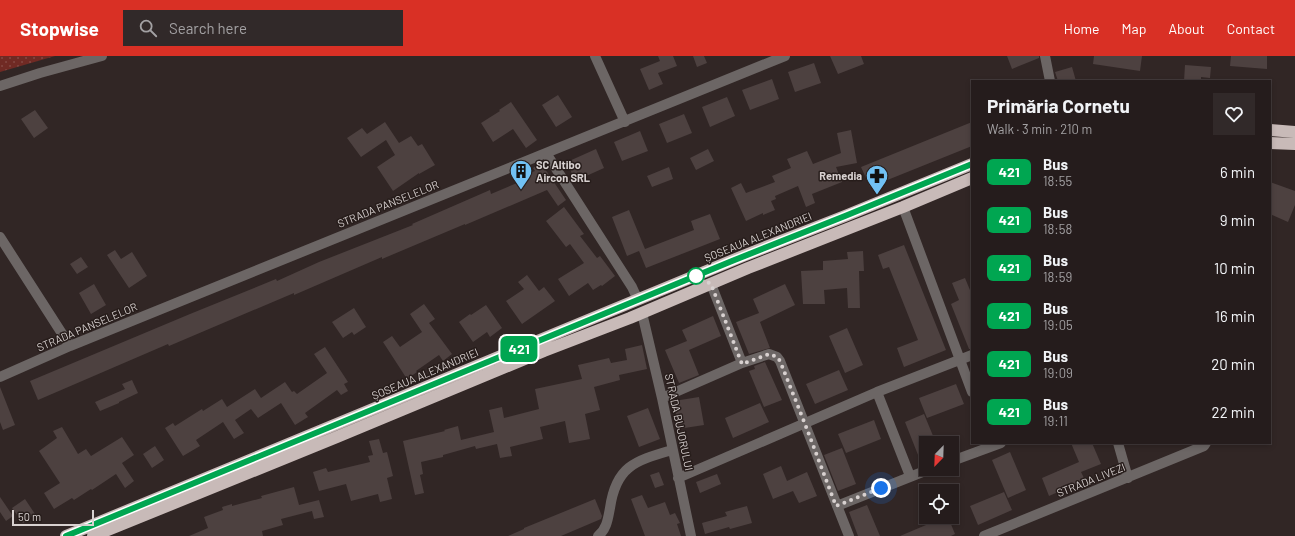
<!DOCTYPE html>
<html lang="en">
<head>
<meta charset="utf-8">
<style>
	body { margin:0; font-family:Barlow,sans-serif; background:#312929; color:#f1f3f6; height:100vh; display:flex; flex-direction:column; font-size:15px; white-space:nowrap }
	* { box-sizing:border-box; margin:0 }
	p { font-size:13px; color:#a3a1a3 }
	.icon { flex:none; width:22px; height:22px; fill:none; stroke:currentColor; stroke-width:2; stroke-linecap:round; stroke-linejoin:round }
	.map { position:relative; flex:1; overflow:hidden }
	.side { position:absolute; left:971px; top:24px; width:300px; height:364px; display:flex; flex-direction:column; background:#251c1c; border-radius:0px; box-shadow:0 2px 6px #0003,0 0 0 1px #423a3b }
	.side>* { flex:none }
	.badge { padding:0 8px; border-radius:6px; font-size:14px; line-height:26px }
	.needle { width:26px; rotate:203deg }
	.tools { position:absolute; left:919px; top:380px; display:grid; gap:8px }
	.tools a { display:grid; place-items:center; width:40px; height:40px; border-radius:0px; background:#251c1c; box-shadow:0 2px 6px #0003,0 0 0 1px #423a3b; font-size:20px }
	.scale { position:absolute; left:12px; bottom:10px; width:82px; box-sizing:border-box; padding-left:4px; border:2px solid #d8d1d0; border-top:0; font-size:11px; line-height:14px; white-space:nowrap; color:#d8d1d0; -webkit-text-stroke:3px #271d1b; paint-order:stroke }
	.you { position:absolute; width:20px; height:20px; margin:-10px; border:3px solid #fff; border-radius:50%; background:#1a73e8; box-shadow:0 0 0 6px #1a73e833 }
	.map>.badge { position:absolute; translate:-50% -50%; box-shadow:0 0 0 2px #fff }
	.round { display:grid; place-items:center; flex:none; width:42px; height:42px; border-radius:0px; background:#312929 }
	.head { display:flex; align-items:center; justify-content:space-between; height:68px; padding:0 16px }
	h1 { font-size:19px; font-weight:700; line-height:30px }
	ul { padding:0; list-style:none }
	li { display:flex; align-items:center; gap:12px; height:48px; padding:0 16px }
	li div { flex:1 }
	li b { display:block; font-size:15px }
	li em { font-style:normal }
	li .badge { min-width:44px; font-weight:700; text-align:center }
	header { display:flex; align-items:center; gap:24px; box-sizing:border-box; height:56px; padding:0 20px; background:#d93025; color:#fff }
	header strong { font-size:19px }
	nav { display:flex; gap:22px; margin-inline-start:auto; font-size:14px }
	.search { width:280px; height:36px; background:#312929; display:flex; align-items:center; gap:10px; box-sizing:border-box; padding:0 14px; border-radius:0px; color:#a3a1a3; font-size:15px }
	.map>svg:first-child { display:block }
	.grass { fill:url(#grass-dots) }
	.building { fill:#4d4140 }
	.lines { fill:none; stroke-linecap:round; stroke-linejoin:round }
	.minor { stroke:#6c6665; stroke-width:10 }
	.highway { stroke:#c8bab8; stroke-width:12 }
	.line-casing { stroke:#fff; stroke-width:9 }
	.line { stroke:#00a651; stroke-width:6 }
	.walk { stroke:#d8d1d0; stroke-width:4; stroke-dasharray:0 7.2 }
	.stop-dot { fill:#fff; stroke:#00a651; stroke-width:2 }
	.labels { text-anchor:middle; stroke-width:3; stroke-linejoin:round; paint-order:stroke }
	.poi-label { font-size:11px; font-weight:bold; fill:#d8d1d0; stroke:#271d1b; text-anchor:start }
	.street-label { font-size:11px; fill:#d8d1d0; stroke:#271d1b }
</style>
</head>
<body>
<header>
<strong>Stopwise</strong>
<div class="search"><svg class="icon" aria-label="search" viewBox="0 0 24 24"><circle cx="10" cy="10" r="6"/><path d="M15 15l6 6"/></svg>Search here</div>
<nav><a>Home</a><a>Map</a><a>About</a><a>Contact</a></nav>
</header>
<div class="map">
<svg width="1295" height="480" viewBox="0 0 1295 480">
	<defs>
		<pattern id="grass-dots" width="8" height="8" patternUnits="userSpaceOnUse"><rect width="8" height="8" fill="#702a24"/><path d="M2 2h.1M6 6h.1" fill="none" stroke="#844843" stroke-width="1.8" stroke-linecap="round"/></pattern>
	</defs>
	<rect width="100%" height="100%" fill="#312625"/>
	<path class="grass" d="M0,0H55L0,16Z"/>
	<path class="building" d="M658,0H673L677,10L658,17L663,28L649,34L640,13L660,5Z
		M693,0H704L707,7L697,11Z
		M830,0H861L864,8L838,18Z
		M1007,0H1039V2L1012,13Z
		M1094,0H1142L1140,15L1093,8Z
		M1231,0H1267V13L1230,10Z
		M814,7L821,27L795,36L788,16Z
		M1185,9L1211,11L1210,22L1201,21V25H1184Z
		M1072,11L1076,25H1058L1055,16Z
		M772,23L779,43L750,54L742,34Z
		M558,39L572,61L556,71L542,49Z
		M727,41L735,60L710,71L702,51Z
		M511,46L537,84L526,92L513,73L493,86L481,67L500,55L499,54Z
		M35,54L48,72L34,82L21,63Z
		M684,58L692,77L667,87L659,68Z
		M385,66L399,87L411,80L418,90L422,88L435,109L419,118V117L393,135L377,111L395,99L386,84L361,101L347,82L362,72L367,78Z
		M972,66V90L870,131L861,111Z
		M851,74L857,107L836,111L842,126L812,138L815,147L806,151L798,130L775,140L776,143L771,145L775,154L763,159V157L746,165L731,132L741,127L746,137L775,126L772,120L791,112L787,103L807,95L813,108L841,97L837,77Z
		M640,75L648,95L622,105L614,86Z
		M596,93L604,112L575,125L567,106Z
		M708,93L714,105L696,114L690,102Z
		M541,107L566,144L558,150L547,134L465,169V168L382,203V201L294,239V237L169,290L168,288L38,344L30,325L190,258L276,223L277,225L319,206L413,169L412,168L490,134L491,138L529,122L527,118L535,115L533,112Z
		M669,111L673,123L652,131L647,120Z
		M1270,126L1295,135V149L1288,166L1270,158Z
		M564,151L584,178L580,180L597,202L600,200L615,220L602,230L601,229L593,234L588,227L569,240L558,223L584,207L570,188L566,191L546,165Z
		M629,154L645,193L694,174L691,165L710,158L720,183L646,212L639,195L627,200L612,161Z
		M904,189L946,294L904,311L897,292L918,284L889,211L883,213L878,199Z
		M115,194L121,203L132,196L147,220L129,232L107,199Z
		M863,195L864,215H859L860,252H848L847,232L824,234L825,248H803L801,215L823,214V205L848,203L847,196Z
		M81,201L88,211L77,218L70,208Z
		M527,219L539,235L544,231L555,245L522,268L506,245L524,233L518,226Z
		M965,222L972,239V293H969L951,248L959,244L952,227Z
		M94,228L106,249L91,258L79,237Z
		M785,228L795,249L760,266L770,292L749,298L736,266L759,257L753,243Z
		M424,248L435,263L429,267L452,298L443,305L439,299L416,315L417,316L407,323L383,286L392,280L400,291L422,276L410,258Z
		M486,249L502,272L490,281L487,276L473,286L459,266L470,258L471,259Z
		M354,252L366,271L354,279L352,276L343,282L332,266Z
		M713,260L721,280L689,294L699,319L679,327L665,294L687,285L682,274Z
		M847,272L863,309L845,317L829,280Z
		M642,289L647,313L619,319L620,324L594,331L600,354L585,358L590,383L569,387L565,365L540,371L543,383L510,391L512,400L500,402L497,388L476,393L475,390L443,399V401L421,406L423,418L420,419L424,437L415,439L403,385L445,375L444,374L458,370L461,384L494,376L489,354L502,351L504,362L539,353L535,333L582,323L578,309L609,302L611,307L627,304L625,293Z
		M325,291L348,326L344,328L348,335L341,339L337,334L305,357L308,361L295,369L281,347L258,362L251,353L235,364L244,377L234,383L223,366L196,384L200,390L183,400L165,372L173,367L175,370L202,353L203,355L222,343L227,351L255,333L261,342L285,326L292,336L294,335L297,338L327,317L314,298Z
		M765,306L782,344L764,351L749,315L755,313L754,310Z
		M839,314L848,334L815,348L806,328Z
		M132,324L138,337L119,346V347L100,355L95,346L125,333L122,328Z
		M956,328L964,348L927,362L919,342Z
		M0,331L15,369L3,374L0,366Z
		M699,341L704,369L678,373L674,345Z
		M760,347L769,366L733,382L725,362Z
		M648,352L660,383L639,391L627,360Z
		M924,358L936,387H926V408L922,409L905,366Z
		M874,364L881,383L846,397L838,378Z
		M62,371L78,398L86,393L91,400L122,381L134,399L122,407L134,425L125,432L116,418L92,434L91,433L74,444L72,442L54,453L44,437L60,427L39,395L57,382L53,375Z
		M379,383L383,397L387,396L393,420L387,422L392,443L380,446L378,438L351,445L346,428L319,435L313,416L326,412L328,416L370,406L368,400L373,399L369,385Z
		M1071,387H1092L1101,408L1081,416L1085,424L1049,440L1042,422L1079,406Z
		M155,390L164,404L152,412L143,398Z
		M842,392L856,428L838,435L824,399Z
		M1010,396L1026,434L1008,442L992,404Z
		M781,410L787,425L807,416L817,440L799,447L793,435L773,443L763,418Z
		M659,416L664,429L655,432L650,419Z
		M717,418L721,428L700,437L696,426Z
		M294,431L299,449L319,444L324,461L314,463L312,455L281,463L283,469L262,475L263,480H189L208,472L204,461L223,454L222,451L232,448V450L262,442L261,440Z
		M1004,436L1012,454L978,469L970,450Z
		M642,439L648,452L665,446L670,459L675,457L680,467L677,468L681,480H645L631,443Z
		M0,441L13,460L6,465L0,456Z
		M25,443L35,458L23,467L12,452Z
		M595,443L602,460L601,463L561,480H508L524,473V472Z
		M867,449L880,480H858L849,456Z
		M747,450L752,467L730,473L729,471L705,478L702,467L727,460L725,456Z
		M945,461H948L955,478L951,480H900Z"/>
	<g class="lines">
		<path class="minor" d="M595,0L625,66
			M1045,0L1050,25
			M0,30L40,17L102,0
			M546,97L632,231L638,244
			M903,151L972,336
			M0,181L70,290
			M642,257L662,342L691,480
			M742,307L769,298L777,301L780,305L849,480
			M0,321L70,290L785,0
			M877,336L910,420
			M662,342L742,307L711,228
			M1118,387L1128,422
			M952,405L1001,387
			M678,422L877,336L972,299
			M837,450L930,413
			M598,480C607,473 608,462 610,452C616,410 635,405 672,394
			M984,480L1204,390L1206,387"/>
		<path class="highway" d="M1270,74L1295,76
			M1270,87L1295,88
			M66,480L743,200L845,160L972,108
			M93,480L337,381L544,295L630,262L748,212L903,151L972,122"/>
	</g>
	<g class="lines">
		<g class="line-casing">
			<path id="line" d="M66,480L732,205L845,160L972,108"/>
		</g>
		<use href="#line" class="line"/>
		<path class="walk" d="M696,220L711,228L742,308L769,298L777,301L780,305L805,368L836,450L881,432"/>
	</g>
	<defs>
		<g id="building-pin" transform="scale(1.15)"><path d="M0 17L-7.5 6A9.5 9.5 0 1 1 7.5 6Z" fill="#71c1f4" stroke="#271d1b"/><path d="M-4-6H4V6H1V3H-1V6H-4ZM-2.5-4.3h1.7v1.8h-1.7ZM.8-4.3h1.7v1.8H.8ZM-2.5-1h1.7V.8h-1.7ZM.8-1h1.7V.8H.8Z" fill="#111"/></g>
		<g id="pharmacy-pin" transform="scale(1.15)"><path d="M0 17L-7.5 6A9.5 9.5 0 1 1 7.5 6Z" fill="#71c1f4" stroke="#271d1b"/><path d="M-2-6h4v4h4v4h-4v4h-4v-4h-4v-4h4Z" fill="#111"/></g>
	</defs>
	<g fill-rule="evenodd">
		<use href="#building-pin" x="521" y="115"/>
		<use href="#pharmacy-pin" x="877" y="120"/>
	</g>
	<circle class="stop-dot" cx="696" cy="220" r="8"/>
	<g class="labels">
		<g class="poi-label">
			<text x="536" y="113">SC Altibo<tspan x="536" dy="13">Aircon SRL</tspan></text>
			<text x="862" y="124" text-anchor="end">Remedia</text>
		</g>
		<g class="street-label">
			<text transform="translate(388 148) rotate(-22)" y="4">STRADA PANSELELOR</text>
			<text transform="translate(758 181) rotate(-22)" y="4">ȘOSEAUA ALEXANDRIEI</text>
			<text transform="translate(87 271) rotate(-23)" y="4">STRADA PANSELELOR</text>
			<text transform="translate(425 318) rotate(-23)" y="4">ȘOSEAUA ALEXANDRIEI</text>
			<text transform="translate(679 366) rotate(78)" y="4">STRADA BUJORULUI</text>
			<text transform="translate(1091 424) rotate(-22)" y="4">STRADA LIVEZI</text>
		</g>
	</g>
</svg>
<div class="tools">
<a><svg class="needle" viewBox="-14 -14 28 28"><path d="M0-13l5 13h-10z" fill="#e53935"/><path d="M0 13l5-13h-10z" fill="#a3a1a3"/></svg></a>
<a><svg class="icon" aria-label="locate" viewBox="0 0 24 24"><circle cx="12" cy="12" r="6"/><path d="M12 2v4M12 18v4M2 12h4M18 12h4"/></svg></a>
</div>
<div class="scale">50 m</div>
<div class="you" style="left:881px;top:432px"></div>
<b class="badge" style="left:519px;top:293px;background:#00a651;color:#fff">421</b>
<section class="side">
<div class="head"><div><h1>Primăria Cornetu</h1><p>Walk · 3 min · 210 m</p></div><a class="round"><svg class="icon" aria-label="heart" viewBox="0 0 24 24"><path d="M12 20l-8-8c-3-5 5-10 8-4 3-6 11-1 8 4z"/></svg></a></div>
<ul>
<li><span class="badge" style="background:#00a651;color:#fff">421</span><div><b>Bus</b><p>18:55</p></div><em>6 min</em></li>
<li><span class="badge" style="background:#00a651;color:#fff">421</span><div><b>Bus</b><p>18:58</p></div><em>9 min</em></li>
<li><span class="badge" style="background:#00a651;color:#fff">421</span><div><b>Bus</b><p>18:59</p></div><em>10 min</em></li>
<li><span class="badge" style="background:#00a651;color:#fff">421</span><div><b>Bus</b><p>19:05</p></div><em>16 min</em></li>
<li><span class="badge" style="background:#00a651;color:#fff">421</span><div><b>Bus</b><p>19:09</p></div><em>20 min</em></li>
<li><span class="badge" style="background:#00a651;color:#fff">421</span><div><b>Bus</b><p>19:11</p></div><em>22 min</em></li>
</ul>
</section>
</div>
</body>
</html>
